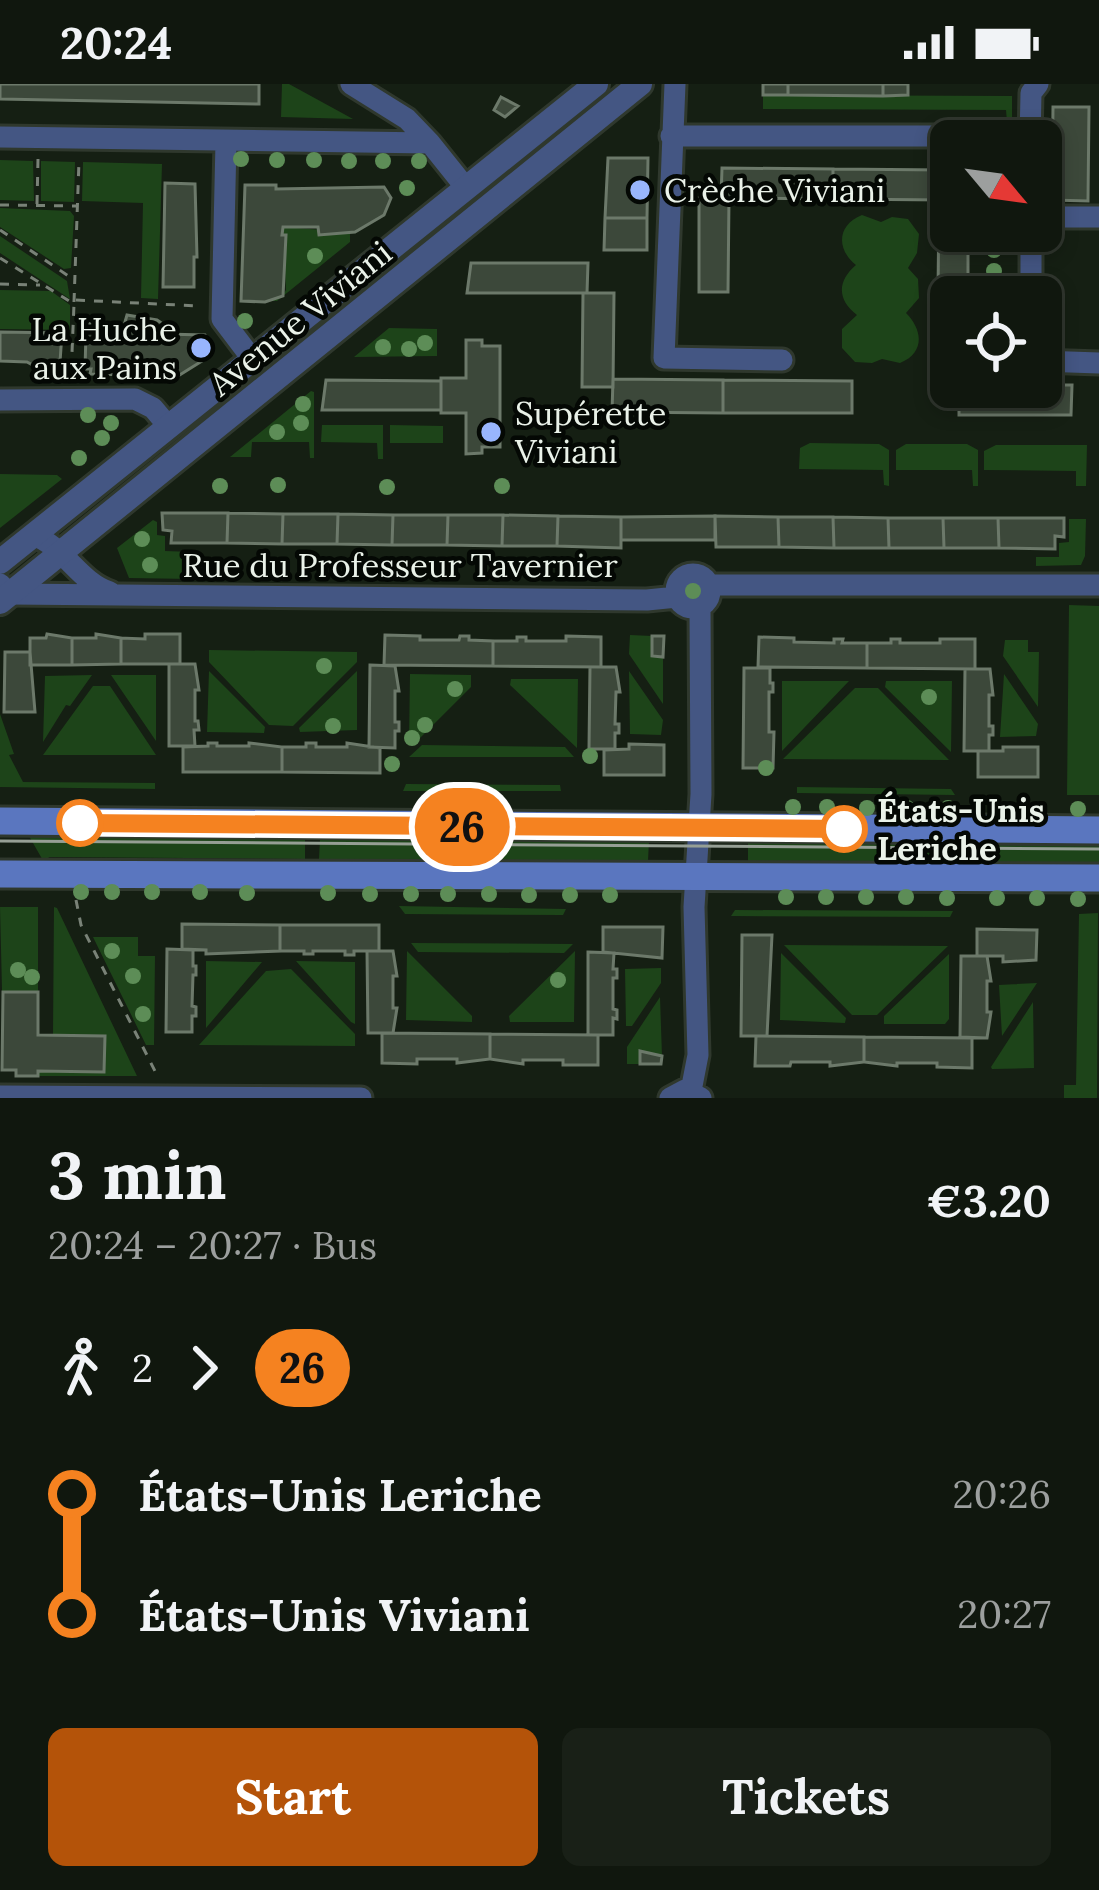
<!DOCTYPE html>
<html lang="en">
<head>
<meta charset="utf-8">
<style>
	body { margin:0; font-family:Lora,serif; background:#192017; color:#f1f3f6; height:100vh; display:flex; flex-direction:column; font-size:45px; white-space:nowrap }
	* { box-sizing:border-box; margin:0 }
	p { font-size:39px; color:#9c9f9e }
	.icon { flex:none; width:66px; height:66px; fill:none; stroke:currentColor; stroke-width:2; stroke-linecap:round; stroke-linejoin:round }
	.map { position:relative; height:1014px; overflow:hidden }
	.sheet { display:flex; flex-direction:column; background:#10170e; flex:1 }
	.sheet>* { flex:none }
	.badge { padding:0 24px; border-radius:39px; font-size:42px; line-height:78px }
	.needle { width:78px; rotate:119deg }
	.controls { position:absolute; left:930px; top:36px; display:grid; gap:24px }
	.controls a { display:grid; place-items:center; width:132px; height:132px; border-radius:18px; background:#10170e; box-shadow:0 6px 18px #0003,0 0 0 3px #30362e; font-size:60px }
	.map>.badge { position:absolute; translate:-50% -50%; box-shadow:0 0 0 6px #fff }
	.legs { display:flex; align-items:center; gap:18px; height:132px; padding:0 48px; font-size:39px }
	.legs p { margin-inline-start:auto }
	.head { display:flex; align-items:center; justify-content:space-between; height:204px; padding:0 48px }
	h1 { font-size:66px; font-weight:700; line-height:90px }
	.cta { display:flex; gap:24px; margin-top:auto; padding:24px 48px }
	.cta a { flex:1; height:138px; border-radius:18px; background:#b45309; color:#fff; font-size:48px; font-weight:700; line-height:138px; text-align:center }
	.cta a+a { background:#192017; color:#f1f3f6 }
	ul { padding:0 48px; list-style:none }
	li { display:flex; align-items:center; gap:42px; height:120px; font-size:45px }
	li i { display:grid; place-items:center; width:18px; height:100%; margin:0 15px; background:currentColor }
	li i::after { content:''; width:30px; height:30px; margin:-15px; border:9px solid; border-radius:50%; background:#10170e }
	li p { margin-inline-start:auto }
	li:first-child i { background:linear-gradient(#0000 50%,currentColor 0) }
	li:last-child i { background:linear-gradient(currentColor 50%,#0000 0) }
	.status { display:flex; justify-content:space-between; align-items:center; height:84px; padding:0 60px; background:#10170e; direction:ltr }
	.status svg { height:33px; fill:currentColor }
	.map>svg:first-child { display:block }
	.green { fill:#1d4419 }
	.building { fill:#3c483a; stroke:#6c796a; stroke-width:3 }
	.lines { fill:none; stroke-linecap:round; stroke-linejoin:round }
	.minor-casing { stroke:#2f382d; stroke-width:27 }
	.tertiary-casing { stroke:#2f382d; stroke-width:30 }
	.secondary-casing { stroke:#2f382d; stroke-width:33 }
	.path { stroke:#798277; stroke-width:3; stroke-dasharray:9 9; stroke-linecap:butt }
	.minor { stroke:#445683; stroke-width:21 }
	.tertiary { stroke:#445683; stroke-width:24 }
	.secondary { stroke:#5a76bf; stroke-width:27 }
	.tram { stroke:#969f95; stroke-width:3 }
	.tree { fill:#5d8d57 }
	.line-1-casing { stroke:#fff; stroke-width:27 }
	.line-1 { stroke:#f58220; stroke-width:18 }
	.poi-dot { fill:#98b5fd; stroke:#040804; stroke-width:4.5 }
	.stop-1-dot { fill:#fff; stroke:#f58220; stroke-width:6 }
	.labels { text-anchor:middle; stroke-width:9; stroke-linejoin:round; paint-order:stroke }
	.poi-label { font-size:33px; fill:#eaf2e9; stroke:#040804; text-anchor:start }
	.street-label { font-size:33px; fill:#eaf2e9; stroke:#040804 }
	.stop-label { font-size:33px; font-weight:bold; fill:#eaf2e9; stroke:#040804; text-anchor:start }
</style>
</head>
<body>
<div class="status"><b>20:24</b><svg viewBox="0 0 49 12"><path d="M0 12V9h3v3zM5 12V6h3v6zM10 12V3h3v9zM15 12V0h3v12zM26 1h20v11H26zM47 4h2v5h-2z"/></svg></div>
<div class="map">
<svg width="1099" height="1014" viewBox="0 0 1099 1014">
	<rect width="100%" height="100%" fill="#151f13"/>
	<path class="green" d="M282,0H289L353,35L281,33Z
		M763,11L1012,12V38H1007L1006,26L763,25Z
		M0,76L33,77L34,117L0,116Z
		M41,77L75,78L74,118L41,117Z
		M83,78L162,80L158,215L141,214L143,119L82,117Z
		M501,92L504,96L208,336L205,332Z
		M0,124L70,127L74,132L71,184L64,185L0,143Z
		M862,131L881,138L892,133L908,135L919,150L917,169L908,184L918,195L919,214L906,229C923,246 925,269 900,279L882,275L872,279L855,278L842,264V245L857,231C837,216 837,197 856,181C836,165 837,141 862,131Z
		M283,143L350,148V158L277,217H268L281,213L286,206Z
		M0,152L67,197L70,215L0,169Z
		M0,206L51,207L70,221V246L0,245Z
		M389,244L437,245V272L354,273Z
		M311,307L314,308V374H310L309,358H252L251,373H230Z
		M322,341H383V375H378L377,359L321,358Z
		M390,341L443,342V359H390Z
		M810,359L879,360L889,366V402L884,401L883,386L799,385L800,364Z
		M906,360H967L978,366V402H973L972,386H896V366Z
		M996,361H1087L1086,402H1076V387L984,386V367Z
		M0,390L57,391L62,395L0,444Z
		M1069,435H1086L1085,472L1081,481L1036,482V473H1059V459L1069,458Z
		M153,436L157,438V451L165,452V467L192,468V495L129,494L117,464Z
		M1069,521L1099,522V711H1067Z
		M630,551L652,552V572L663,573V620L629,570Z
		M1005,556H1028V568H1039L1038,623L1003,572Z
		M209,566L357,568V578L293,642L269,641L209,578Z
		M209,587L265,643L264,649L207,648Z
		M357,587V646L300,648L299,644Z
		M629,587L663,636L661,651L630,650Z
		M410,590L471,591V603L413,661H409Z
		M1004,590L1038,640L1036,652L1000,653Z
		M92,591L70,622L66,621L43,658L45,592Z
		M111,591H156V657Z
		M511,595H578L577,664L510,601Z
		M782,597H849L782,667Z
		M886,597H952L951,668L885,603Z
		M93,602H110L156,671H43Z
		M855,604H878L949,676L783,675Z
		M0,630L14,670L9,671L23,698L155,699V705L0,703Z
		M422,661L565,663L574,673H409Z
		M406,700L560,701L561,707H403Z
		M797,703L951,705L955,711L797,709Z
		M25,745L32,746L33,753H305V775L49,773L45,780Z
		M320,755L649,757L648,777L319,775Z
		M748,757L1099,760V780L748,778Z
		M399,822L566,825L563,831L405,830Z
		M0,823H38V908H3V947Z
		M54,823L57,824L137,992H38V987H104V952L53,951Z
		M735,826L953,827L950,833L731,832Z
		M1098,829L1097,1014H1064V1001H1076L1079,830Z
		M93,853H138V872H155L154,961H146Z
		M411,859L573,860L564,869L418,868Z
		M784,861L948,862L877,931H852Z
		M407,867L472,932V938L406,936Z
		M575,867L574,938H510L509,932Z
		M781,869L846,934L845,939L780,936Z
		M949,870V935L945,940H884V932Z
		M206,877L262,878L206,944Z
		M296,877L355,878V940L351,938Z
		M661,884V899L632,942H626L625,885Z
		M291,885L355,950V962L199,961L266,887Z
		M1037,899L1002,952L999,901Z
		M660,913L662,972L641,967L640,980H627V963Z
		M1033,918L1034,984L992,985L991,983Z"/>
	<path class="building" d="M0,0H259V20L0,15Z
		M763,0H788V11H763Z
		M788,0H883V12L788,11Z
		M883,0H908V11L883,12Z
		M501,13L518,22L505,33L494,26Z
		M1053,23H1089L1088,117L1052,116Z
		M608,74H648L647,134H605Z
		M722,84L833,85V115L721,114Z
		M833,85L944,86V116L833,115Z
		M165,99L195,100L197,173H194V203H163Z
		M245,101H276V105L384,103L391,114L384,131L355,148L319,151L318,143H283L282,151H286L283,212L265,218L241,217Z
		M699,114H729L728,208H699Z
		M939,116H951V147H968V209H938Z
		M605,134H647V166H604Z
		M471,179H588L587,209H467Z
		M583,209H614L613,303H582Z
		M938,209H968V213H951V301H937Z
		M127,231L157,236L163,240L164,250L205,251L209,260L202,277L178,292L90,290L91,285H85L86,249L91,236L123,245Z
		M0,248L62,249L60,278H38V284L27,278L0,277Z
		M466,256H482V262H500V363H482V369L466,370V329H441V294H466Z
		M613,295L723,296V329L612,328Z
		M326,296L441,297V326H322Z
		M723,296L852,297V329H723Z
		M1041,301H1072L1071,331H959V303Z
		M162,429H228L227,459H171L172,447L163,446Z
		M228,429L283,430L282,460L227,459Z
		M283,430H338L337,460H282Z
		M338,430L393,431L392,461L337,460Z
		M393,431H448L447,461H392Z
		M448,431H503L502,462L447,461Z
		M503,431L558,432L557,462H502Z
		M558,432L621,433V464L557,462Z
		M715,432L778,433L779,463H716Z
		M715,432V456H621V433Z
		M778,433H833L834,464L779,463Z
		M833,433L888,434L889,464H834Z
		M888,434H943L944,464H889Z
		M943,434H998L999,464H944Z
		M998,434H1064V453L1055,452V465L999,464Z
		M47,550L72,554V581H30V554H46Z
		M96,550L121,554V580L72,581V554H96Z
		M145,550H180V580H121V554L145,555Z
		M385,551L420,552V556H459L460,552H469V556L493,557V582L384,581Z
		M566,552L601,553V583L493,582V557H517V553H526V557H566Z
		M652,552H664L663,573L652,572Z
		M759,553L794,554V558L834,559V555H843L842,559H867V584L758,583Z
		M891,555H900V559H940V555H975V585L867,584V559H891Z
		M5,568H30L35,628H4Z
		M169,580H195L199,606H195V637H198L199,646H194L195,662H169Z
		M370,581L395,582L399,607H395V638H399V647H395V664L369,663Z
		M590,583H616L620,608H616L615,640H619V649H615V665H589Z
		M744,584H770V599H773V608H769V648H774L773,684H743Z
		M965,585H990L993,611H989V642H993V651H989V667H964Z
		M208,659H217V662H249V659L282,663V688H183V663L208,662Z
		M306,659H316V663H347V659L380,664V689L282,688V663H306Z
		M629,660L664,661V691H604V666L629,665Z
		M1003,663H1038V693H978V667H1003Z
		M182,840L280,841V867L206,870V866L182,865Z
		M280,841H379V867H354V871H345V867H313V870H304V867H280Z
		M603,843H663L662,874L603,868Z
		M977,845L1037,846L1036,876L1003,878V872H977Z
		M742,851H772L767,952H741Z
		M167,865L193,866V882H196V891H193L192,922L196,923V932H192V948H166Z
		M367,867H393L397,892H393V924H397L393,949H368Z
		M588,868L614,869L613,885H617V894H613V925L617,926V935L613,934V951H588Z
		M961,872H987L991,897H987V928H991L987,954L960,953Z
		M3,908H38V951L105,952L104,988L38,987V992H16V986H2Z
		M382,949L490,950V975L457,979V975H417V980L382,979Z
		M490,950L598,951V981H563V976H523V980L490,975Z
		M756,952L864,953V978L830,982V978H791L790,982H755Z
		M864,953L972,954V984L937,983V979H897V982L864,978Z
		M640,967L662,972L661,980H640Z"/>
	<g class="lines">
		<g class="minor-casing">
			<path id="minor" d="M351,0L407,35L430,59
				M675,0L664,274L782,276
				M671,52H1030
				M0,53L430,59L466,104
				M1030,57L1031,9L1038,0
				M226,58L222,235L253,276
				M1041,133H1099
				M1031,213V147
				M1041,277L1099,279
				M0,316L135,315L153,324L169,343
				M33,451C65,463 79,498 110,508
				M676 507a17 17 0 1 1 34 0a17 17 0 1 1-34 0Z
				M0,500L10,510L647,516L677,513
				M709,501H1099
				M691,1007L698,971L694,823L701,710L700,523
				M0,1012L361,1014
				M670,1014L685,1006L701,1014"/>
		</g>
		<g class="tertiary-casing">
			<path id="tertiary" d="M0,478L596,0
				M0,518L640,0"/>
		</g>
		<g class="secondary-casing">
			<path id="secondary" d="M0,737L1099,746
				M0,790L1099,794"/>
		</g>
		<path class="path" d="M37,120L38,75
			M0,121L76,122
			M0,146L73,195
			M0,174L74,220L71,293
			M0,200L40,201
			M76,216L198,222
			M74,218L79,77
			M76,816L81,841L158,993"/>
		<use href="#minor" class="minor"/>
		<use href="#tertiary" class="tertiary"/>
		<use href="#secondary" class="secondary"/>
		<path class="tram" d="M0,757L1099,765"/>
	</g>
	<g class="tree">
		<circle cx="241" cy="75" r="8"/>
		<circle cx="277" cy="76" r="8"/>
		<circle cx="314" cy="76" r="8"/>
		<circle cx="349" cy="77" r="8"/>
		<circle cx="383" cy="77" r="8"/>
		<circle cx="419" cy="77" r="8"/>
		<circle cx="407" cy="104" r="8"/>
		<circle cx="994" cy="166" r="8"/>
		<circle cx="315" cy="172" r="8"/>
		<circle cx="994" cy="187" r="8"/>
		<circle cx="245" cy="237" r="8"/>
		<circle cx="425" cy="259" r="8"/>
		<circle cx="383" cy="263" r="8"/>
		<circle cx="409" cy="265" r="8"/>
		<circle cx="303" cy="320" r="8"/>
		<circle cx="88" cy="331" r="8"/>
		<circle cx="111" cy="339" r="8"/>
		<circle cx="301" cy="339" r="8"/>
		<circle cx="277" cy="348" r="8"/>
		<circle cx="102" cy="354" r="8"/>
		<circle cx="79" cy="374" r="8"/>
		<circle cx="278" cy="401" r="8"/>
		<circle cx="220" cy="402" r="8"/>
		<circle cx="502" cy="402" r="8"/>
		<circle cx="387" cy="403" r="8"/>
		<circle cx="142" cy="455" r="8"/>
		<circle cx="150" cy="481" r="8"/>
		<circle cx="693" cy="507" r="8"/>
		<circle cx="324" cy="582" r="8"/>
		<circle cx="455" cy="605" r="8"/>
		<circle cx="929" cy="613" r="8"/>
		<circle cx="425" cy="641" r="8"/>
		<circle cx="333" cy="642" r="8"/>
		<circle cx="412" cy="654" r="8"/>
		<circle cx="590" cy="672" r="8"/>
		<circle cx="392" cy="680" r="8"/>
		<circle cx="766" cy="684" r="8"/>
		<circle cx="793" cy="723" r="8"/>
		<circle cx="827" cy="723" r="8"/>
		<circle cx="867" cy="724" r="8"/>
		<circle cx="907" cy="724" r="8"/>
		<circle cx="948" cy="724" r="8"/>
		<circle cx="998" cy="725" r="8"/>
		<circle cx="1078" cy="725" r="8"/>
		<circle cx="81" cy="808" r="8"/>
		<circle cx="112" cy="808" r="8"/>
		<circle cx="152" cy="808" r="8"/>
		<circle cx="200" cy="808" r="8"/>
		<circle cx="247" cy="809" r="8"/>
		<circle cx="328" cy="809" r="8"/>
		<circle cx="370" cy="810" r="8"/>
		<circle cx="411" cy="810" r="8"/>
		<circle cx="448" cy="810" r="8"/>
		<circle cx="489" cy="810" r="8"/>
		<circle cx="529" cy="811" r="8"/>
		<circle cx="570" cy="811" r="8"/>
		<circle cx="610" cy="811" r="8"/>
		<circle cx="786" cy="813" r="8"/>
		<circle cx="826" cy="813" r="8"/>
		<circle cx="866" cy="813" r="8"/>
		<circle cx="906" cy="813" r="8"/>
		<circle cx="947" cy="814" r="8"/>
		<circle cx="997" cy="814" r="8"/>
		<circle cx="1037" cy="814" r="8"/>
		<circle cx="1078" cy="815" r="8"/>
		<circle cx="112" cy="867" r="8"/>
		<circle cx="18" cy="886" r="8"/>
		<circle cx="133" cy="892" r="8"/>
		<circle cx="32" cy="893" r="8"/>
		<circle cx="558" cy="896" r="8"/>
		<circle cx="143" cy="930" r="8"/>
	</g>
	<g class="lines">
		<g class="line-1-casing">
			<path id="line-1" d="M80,739L844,745"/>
		</g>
		<use href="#line-1" class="line-1"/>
	</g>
	<g class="poi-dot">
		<circle cx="640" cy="106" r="12"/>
		<circle cx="201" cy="264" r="12"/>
		<circle cx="491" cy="348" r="12"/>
	</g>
	<g class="stop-1-dot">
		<circle cx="80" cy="739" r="21"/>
		<circle cx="844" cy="745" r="21"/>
	</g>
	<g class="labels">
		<g class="poi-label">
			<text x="664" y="118">Crèche Viviani</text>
			<text x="177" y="257" text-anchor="end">La Huche<tspan x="177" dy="38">aux Pains</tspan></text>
			<text x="515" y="341">Supérette<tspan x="515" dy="38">Viviani</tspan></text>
		</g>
		<g class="street-label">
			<text transform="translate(300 234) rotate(-39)" y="12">Avenue Viviani</text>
			<text x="400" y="493">Rue du Professeur Tavernier</text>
		</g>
		<g class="stop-label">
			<text x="877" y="738">États-Unis<tspan x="877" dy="38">Leriche</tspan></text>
		</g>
	</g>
</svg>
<div class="controls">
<a><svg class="needle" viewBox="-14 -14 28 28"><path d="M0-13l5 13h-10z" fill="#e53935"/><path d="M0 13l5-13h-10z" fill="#9c9f9e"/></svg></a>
<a><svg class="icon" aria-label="locate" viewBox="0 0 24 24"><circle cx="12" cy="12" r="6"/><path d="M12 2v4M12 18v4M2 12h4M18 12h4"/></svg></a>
</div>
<b class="badge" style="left:462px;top:743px;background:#f58220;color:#111">26</b>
</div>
<section class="sheet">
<div class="head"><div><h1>3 min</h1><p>20:24 – 20:27 · Bus</p></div><b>€3.20</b></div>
<div class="legs"><svg class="icon" aria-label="walk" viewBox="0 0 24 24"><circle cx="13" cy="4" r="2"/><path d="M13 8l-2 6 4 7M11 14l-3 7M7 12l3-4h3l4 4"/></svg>2<svg class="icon" aria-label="forward" viewBox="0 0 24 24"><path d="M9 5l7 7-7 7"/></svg><b class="badge" style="background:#f58220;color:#111">26</b></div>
<ul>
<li><i style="color:#f58220"></i><b>États-Unis Leriche</b><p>20:26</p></li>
<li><i style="color:#f58220"></i><b>États-Unis Viviani</b><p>20:27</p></li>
</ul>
<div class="cta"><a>Start</a><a>Tickets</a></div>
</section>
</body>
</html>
